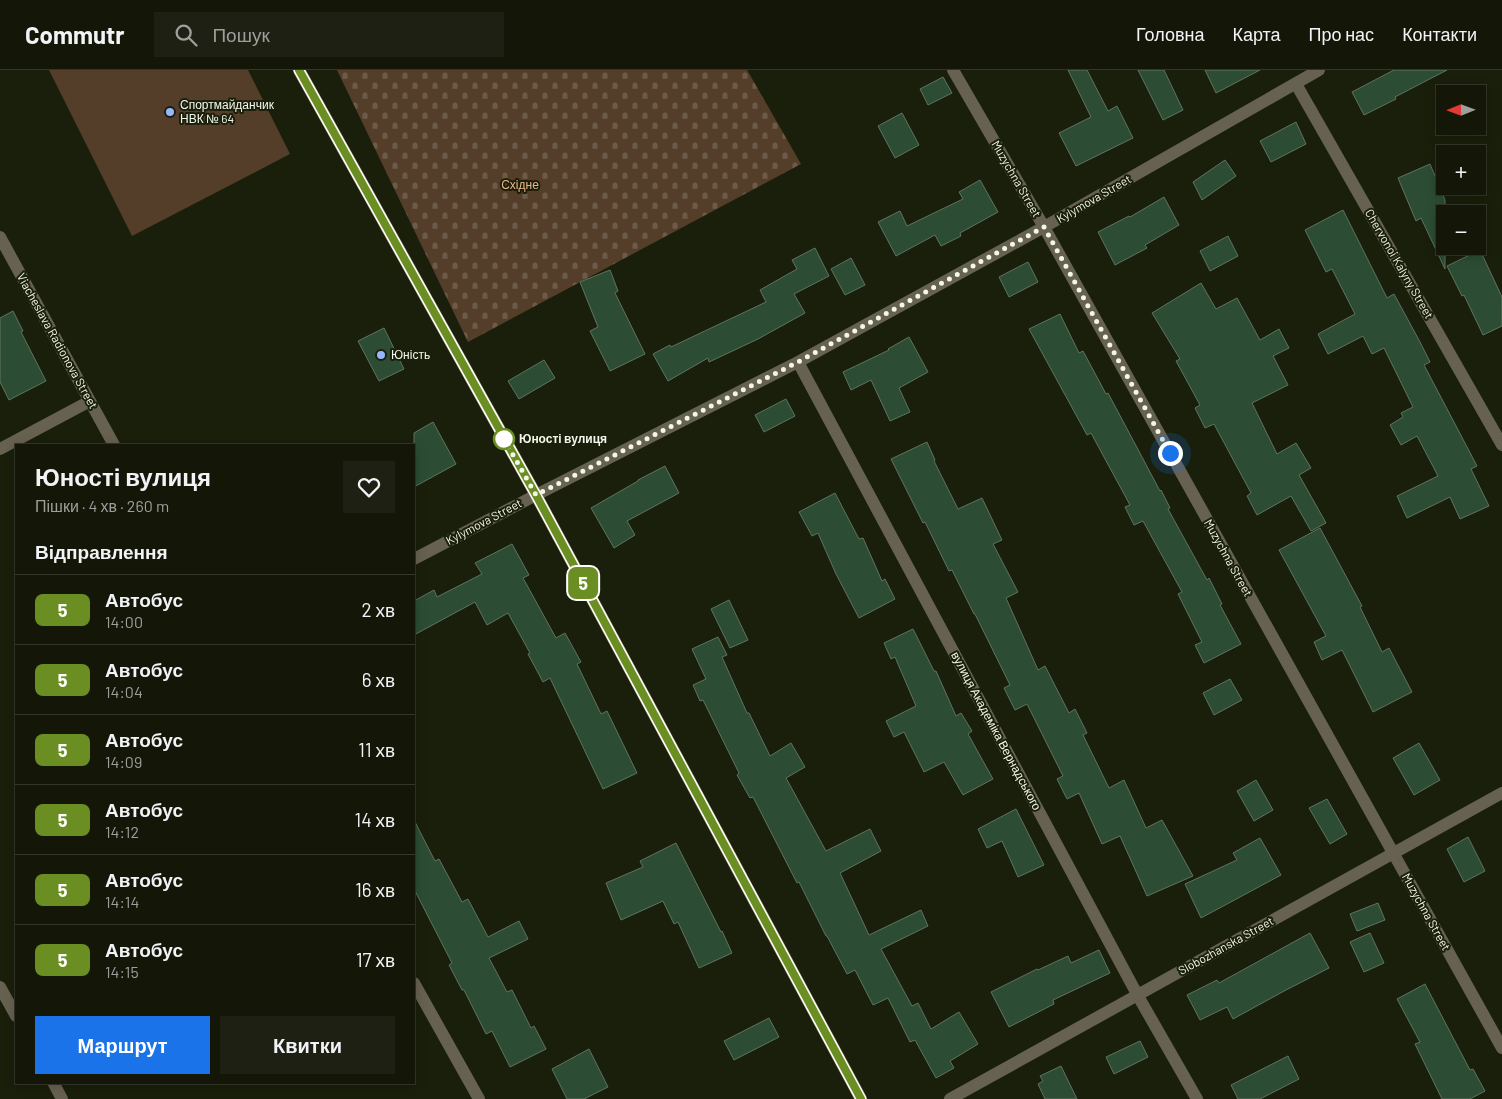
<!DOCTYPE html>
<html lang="uk">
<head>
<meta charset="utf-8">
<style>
	body { margin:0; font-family:Barlow,sans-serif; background:#1d2012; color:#f1f3f6; height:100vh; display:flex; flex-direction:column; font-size:19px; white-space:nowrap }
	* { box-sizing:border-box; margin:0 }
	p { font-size:16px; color:#9d9f9c }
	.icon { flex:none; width:28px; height:28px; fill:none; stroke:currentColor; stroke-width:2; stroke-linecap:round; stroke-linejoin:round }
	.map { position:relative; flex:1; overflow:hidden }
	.details { position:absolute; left:15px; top:374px; width:400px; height:640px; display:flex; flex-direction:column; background:#141708; border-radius:0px; box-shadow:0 2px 12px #0003,0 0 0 1px #333629 }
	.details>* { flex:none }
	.badge { padding:0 10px; border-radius:8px; font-size:18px; line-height:32px }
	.needle { width:32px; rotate:269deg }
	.fabs { position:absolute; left:1436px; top:15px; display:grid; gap:10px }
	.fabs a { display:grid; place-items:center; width:50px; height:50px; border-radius:0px; background:#141708; box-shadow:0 2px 12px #0003,0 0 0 1px #333629; font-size:25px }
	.you { position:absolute; width:25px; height:25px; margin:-12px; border:4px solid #fff; border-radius:50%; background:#1a73e8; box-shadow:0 0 0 8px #1a73e833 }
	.map>.badge { position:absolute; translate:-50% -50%; box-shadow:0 0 0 2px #fff }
	h2 { padding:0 20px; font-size:19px; line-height:45px }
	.round { display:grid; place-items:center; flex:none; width:52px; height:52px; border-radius:0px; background:#1d2012 }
	.headline { display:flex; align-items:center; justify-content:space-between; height:85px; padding:0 20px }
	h1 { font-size:24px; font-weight:800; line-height:38px }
	.button { display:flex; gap:10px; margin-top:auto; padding:10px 20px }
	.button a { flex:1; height:58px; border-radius:0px; background:#1a73e8; color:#fff; font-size:20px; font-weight:800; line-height:58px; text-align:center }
	.button a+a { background:#1d2012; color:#f1f3f6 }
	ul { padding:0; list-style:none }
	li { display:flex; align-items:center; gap:15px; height:70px; padding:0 20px; border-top:1px solid #333629 }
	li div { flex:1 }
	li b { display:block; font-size:19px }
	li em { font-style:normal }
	li .badge { min-width:55px; font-weight:700; text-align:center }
	header { display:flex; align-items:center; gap:30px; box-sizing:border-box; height:70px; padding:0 25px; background:#141708; border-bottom:1px solid #333629 }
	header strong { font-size:24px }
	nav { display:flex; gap:28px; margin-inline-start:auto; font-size:18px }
	.search { width:350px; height:45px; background:#1d2012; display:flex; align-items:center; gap:12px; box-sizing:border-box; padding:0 18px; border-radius:0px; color:#9d9f9c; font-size:19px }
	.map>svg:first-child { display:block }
	.cemetery { fill:url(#cemetery-stones) }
	.garden { fill:#543e2a }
	.building { fill:#2c4d33; stroke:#5f7362 }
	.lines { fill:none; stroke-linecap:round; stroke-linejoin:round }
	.street { stroke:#676151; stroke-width:12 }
	.secondary { stroke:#92896e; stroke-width:12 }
	.line-casing { stroke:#fff; stroke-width:11 }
	.line { stroke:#6b8e23; stroke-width:8 }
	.walk { stroke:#f3f7ea; stroke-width:5; stroke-dasharray:0 9 }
	.poi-dot { fill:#98b6fd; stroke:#1a1f0b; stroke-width:2 }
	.stop-dot { fill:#fff; stroke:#6b8e23; stroke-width:2.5 }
	.labels { text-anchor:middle; stroke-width:4; stroke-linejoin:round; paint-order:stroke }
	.poi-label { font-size:12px; fill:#f3f7ea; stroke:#1a1f0b; text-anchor:start }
	.street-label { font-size:12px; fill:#f3f7ea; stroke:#1a1f0b }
	.park-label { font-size:12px; fill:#ecb586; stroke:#1a1f0b }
	.stop-label { font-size:12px; font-weight:bold; fill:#f3f7ea; stroke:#1a1f0b; text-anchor:start }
</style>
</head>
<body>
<header>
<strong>Commutr</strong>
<div class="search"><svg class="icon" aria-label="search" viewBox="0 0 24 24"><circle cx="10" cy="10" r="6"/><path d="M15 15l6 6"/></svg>Пошук</div>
<nav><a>Головна</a><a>Карта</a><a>Про нас</a><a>Контакти</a></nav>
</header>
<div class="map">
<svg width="1502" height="1029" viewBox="0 0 1502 1029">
	<defs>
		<pattern id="cemetery-stones" width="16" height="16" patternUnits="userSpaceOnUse" patternTransform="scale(1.25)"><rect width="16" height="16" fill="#543e2a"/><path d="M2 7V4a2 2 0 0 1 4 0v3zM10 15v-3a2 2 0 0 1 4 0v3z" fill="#6d5b49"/></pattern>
	</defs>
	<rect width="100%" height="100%" fill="#1a1f0b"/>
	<path class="cemetery" d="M337,0H747L801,94L468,272Z"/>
	<path class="garden" d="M49,0H248L290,84L132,166Z"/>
	<path class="building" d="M1068,0H1087L1108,41L1117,36L1133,68L1076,96L1059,63L1091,47Z
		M1138,0H1164L1183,40L1163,50Z
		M1205,0H1260L1216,23Z
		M1394,0H1447L1395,27L1396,29L1364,45L1352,22Z
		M943,7L952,23L928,35L920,19Z
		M902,43L919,75L895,88L878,56Z
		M1296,52L1306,74L1271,92L1260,71Z
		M1225,90L1236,106L1202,130L1193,112Z
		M1430,94L1445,130V199L1421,148L1416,151L1398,108Z
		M980,110L998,142L960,163L961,166L941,176L935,165L896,186L878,152L900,141L907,156L963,129L959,122Z
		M1164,127L1179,155L1145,175L1147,178L1115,195L1098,162L1129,146L1130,147Z
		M1343,140L1387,228L1394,224L1420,272L1430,292L1424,295L1477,396L1471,399L1489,436L1460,449L1450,427L1407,448L1397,426L1438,406L1417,366L1401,375L1390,355L1403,347L1401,343L1413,337L1384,278L1372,284L1363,266L1328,284L1318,264L1355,244L1332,199L1326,202L1305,160Z
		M1228,166L1238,186L1210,201L1200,181Z
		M815,178L829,206L794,224L805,243L758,269L709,292L708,288L668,311L653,284L670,275L671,277L766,232L760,220L797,199L792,190Z
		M1480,180L1502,227V256L1483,265L1464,225L1462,226L1447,196Z
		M851,188L865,215L845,225L831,199Z
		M1028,192L1038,212L1009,227L999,207Z
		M610,200L618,221L615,223L645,284L610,301L590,261L598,257L580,212Z
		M1201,213L1216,239L1237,228L1260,270L1279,259L1289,278L1273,286L1288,315L1252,333L1277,384L1296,373L1311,398L1299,405L1326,453L1311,461L1291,426L1257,445L1247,426L1251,423L1214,354L1205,358L1195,338L1200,335L1176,291L1180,289L1152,243Z
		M13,241L23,261L21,262L46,311L9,330L0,312V248Z
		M1060,244L1079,283L1083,281L1106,324L1108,323L1160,421L1161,420L1170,438L1168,439L1207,510L1209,508L1222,534L1220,535L1241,574L1204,593L1195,575L1202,572L1178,524L1182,522L1143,451L1134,455L1125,437L1130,435L1091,363L1087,365L1029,259Z
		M384,258L404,299L379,311L358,271Z
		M909,267L928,302L899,318L910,342L890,351L871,310L851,320L843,302L889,280L888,279Z
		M544,290L555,308L519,329L508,311Z
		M786,329L795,346L764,362L755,345Z
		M433,352L456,394L414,417V363Z
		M927,372L935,390L934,391L958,439L982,428L1002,470L993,474L1018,522L1006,528L1038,600L1045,596L1069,643L1075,639L1087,663L1083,665L1109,718L1124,710L1146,758L1162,750L1193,806L1147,826L1120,766L1102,774L1079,723L1067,729L1057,709L1063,706L1027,634L1015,640L1004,618L1010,615L975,544H974L952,500L949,501L925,452L923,453L891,389Z
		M665,396L679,423L627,451L635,465L614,478L591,438L638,411V410Z
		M835,423L859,469L863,468L882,511L885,509L895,529L859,548L836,504L818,463L812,466L799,442Z
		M1320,458L1362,536L1360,537L1382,582L1389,578L1412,622L1373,642L1342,580L1322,590L1314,572L1326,566L1279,480Z
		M512,474L529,505L523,508L556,568L565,563L581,592L577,594L601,644L607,641L637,703L603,719L550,608L543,612L528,584L530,583L508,543L487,555L475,532L414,565V531L434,520L437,527L482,504L475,493Z
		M729,530L748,570L730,578L711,539Z
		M913,559L934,601H936L956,646L961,643L972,661L968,664L993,709L963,725L944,692L924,702L904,662L894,667L886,651L916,636L895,587L891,589L884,573Z
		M718,567L727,585L722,587L747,643H749L770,686L791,673L805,697L786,708L826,781L870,759L881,781L840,803L869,865L921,840L928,856L881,879L912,936L918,933L931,959L959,942L978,974L950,991L954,998L936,1008L915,970L910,972L888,928L873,935L855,900L847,904L827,866H826L799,812L797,813L753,727L750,728L737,705L739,703L703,630L700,631L693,615L706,609L692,579Z
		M1230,609L1242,630L1214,645L1203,623Z
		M1419,673L1440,710L1414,725L1393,688Z
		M1256,710L1273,740L1254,751L1237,721Z
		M1327,729L1347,764L1330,774L1309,738Z
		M1016,739L1044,795L1018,807L1002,771L987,778L978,759Z
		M414,750L435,791L439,789L462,832L468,829L488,867L519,851L528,869L489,888L507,922L512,920L531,958L534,956L546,979L510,997L492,961L486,964L464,920H462L449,895L452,893L414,819Z
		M1468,767L1485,801L1464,812L1447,779Z
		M1260,768L1281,805L1201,848L1185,814L1237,790L1233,783Z
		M676,773L721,862L722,861L732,883L699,898L678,852L674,854L663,831L621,850L606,813L643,797L640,791Z
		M1378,833L1385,850L1357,861L1350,844Z
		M1310,863L1329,898L1286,920L1233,949L1227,937L1200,950L1187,925L1217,910L1219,913Z
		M1370,863L1384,893L1364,902L1350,872Z
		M1099,880L1110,903L1053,930L1054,934L1009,957L991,922L1037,899L1038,900L1068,886L1071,893Z
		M1425,914L1470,1000L1473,999L1485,1021L1470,1029H1442L1415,974L1420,972L1397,929Z
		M769,948L779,967L734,990L724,971Z
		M1140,971L1148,987L1114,1004L1106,987Z
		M589,979L608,1017L584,1029H567L552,999Z
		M1288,986L1299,1009L1260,1029H1238L1231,1015Z
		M1061,996L1077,1029H1045L1038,1014L1043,1011L1040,1006Z"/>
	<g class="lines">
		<path class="street" d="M953,0L1044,157L1502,978
			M1296,14L1502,375
			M0,167L114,375
			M798,292L1138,926L1197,1029
			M0,379L90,331
			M414,489L536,425L798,292L1044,157L1319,0
			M414,913L479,1029
			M0,917L16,946
			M53,1012L62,1029
			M950,1029L1502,723"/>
		<path class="secondary" d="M299,0L536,425L861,1029"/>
	</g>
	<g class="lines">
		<g class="line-casing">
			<path id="line" d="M299,0L536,425L861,1029"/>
		</g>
		<use href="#line" class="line"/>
		<path class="walk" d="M504,369L536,425L798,292L1044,157L1170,383"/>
	</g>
	<g class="poi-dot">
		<circle cx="170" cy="42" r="5"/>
		<circle cx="381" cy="285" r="5"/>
	</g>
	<circle class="stop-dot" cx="504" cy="369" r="10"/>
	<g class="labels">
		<g class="poi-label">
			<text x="180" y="39">Спортмайданчик<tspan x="180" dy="14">НВК № 64</tspan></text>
			<text x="391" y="289">Юність</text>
		</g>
		<g class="street-label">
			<text transform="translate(1016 109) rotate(60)" y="4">Muzychna Street</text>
			<text transform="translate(1094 129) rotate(-30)" y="4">Kylymova Street</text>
			<text transform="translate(1399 194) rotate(60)" y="4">Chervonoi Kalyny Street</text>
			<text transform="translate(57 271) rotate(61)" y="4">Viacheslava Radionova Street</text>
			<text transform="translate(484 452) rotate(-28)" y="4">Kylymova Street</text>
			<text transform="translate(1228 488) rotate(61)" y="4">Muzychna Street</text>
			<text transform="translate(996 661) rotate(62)" y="4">вулиця Академіка Вернадського</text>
			<text transform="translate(1426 842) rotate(61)" y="4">Muzychna Street</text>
			<text transform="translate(1226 876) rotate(-29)" y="4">Slobozhanska Street</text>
		</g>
		<g class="park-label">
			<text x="520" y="119">Східне</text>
		</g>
		<g class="stop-label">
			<text x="519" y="373">Юності вулиця</text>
		</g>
	</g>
</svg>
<div class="fabs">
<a><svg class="needle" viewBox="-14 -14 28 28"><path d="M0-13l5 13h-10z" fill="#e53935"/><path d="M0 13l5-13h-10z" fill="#9d9f9c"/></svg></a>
<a>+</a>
<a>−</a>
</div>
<div class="you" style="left:1170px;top:383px"></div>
<b class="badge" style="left:583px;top:513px;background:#6b8e23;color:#fff">5</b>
<section class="details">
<div class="headline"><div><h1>Юності вулиця</h1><p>Пішки · 4 хв · 260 m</p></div><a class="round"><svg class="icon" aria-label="heart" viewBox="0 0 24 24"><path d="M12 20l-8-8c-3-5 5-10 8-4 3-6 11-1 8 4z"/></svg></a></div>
<h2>Відправлення</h2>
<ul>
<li><span class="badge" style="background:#6b8e23;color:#fff">5</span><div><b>Автобус</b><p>14:00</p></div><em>2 хв</em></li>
<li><span class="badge" style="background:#6b8e23;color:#fff">5</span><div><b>Автобус</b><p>14:04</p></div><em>6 хв</em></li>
<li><span class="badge" style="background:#6b8e23;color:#fff">5</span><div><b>Автобус</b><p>14:09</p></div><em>11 хв</em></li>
<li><span class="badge" style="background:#6b8e23;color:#fff">5</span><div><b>Автобус</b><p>14:12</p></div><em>14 хв</em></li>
<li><span class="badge" style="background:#6b8e23;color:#fff">5</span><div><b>Автобус</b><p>14:14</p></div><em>16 хв</em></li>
<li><span class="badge" style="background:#6b8e23;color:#fff">5</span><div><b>Автобус</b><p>14:15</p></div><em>17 хв</em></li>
</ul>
<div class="button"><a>Маршрут</a><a>Квитки</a></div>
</section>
</div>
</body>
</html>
